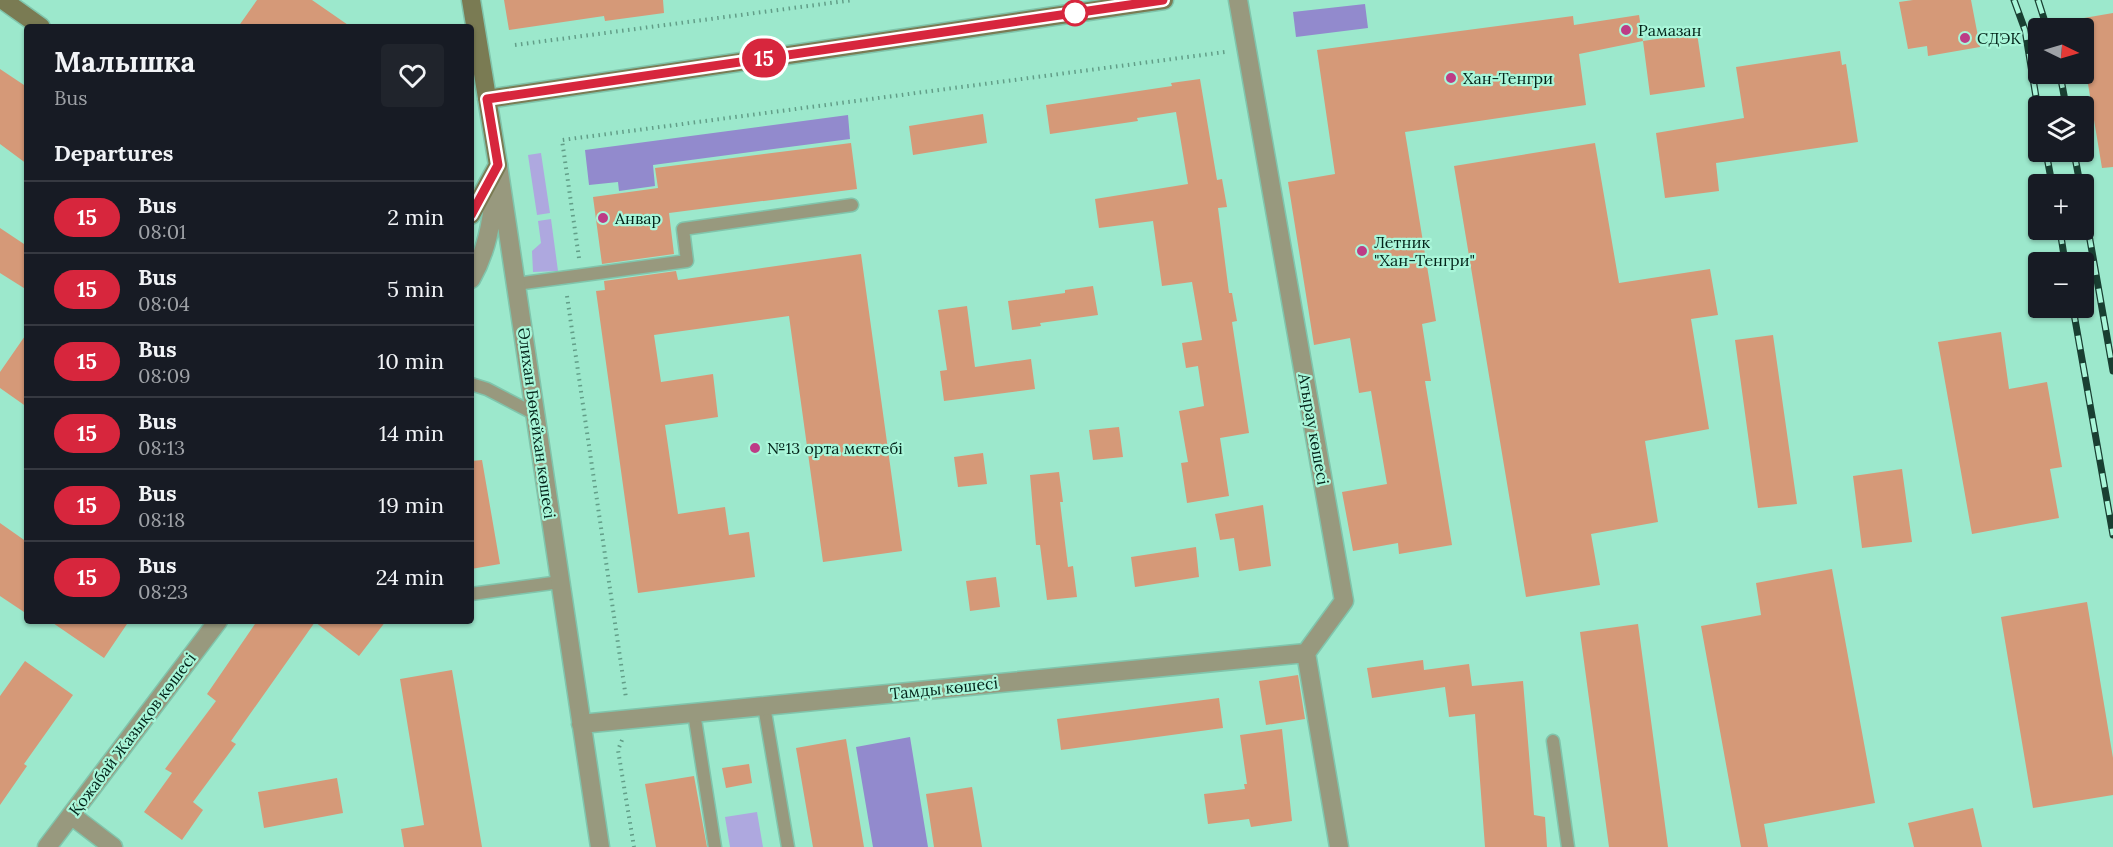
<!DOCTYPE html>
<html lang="en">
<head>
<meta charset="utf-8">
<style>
	body { margin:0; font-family:Lora,serif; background:#20242c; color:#f1f3f6; height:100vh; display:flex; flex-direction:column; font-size:22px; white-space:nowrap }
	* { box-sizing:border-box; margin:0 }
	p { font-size:20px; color:#9ea1a6 }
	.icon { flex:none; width:33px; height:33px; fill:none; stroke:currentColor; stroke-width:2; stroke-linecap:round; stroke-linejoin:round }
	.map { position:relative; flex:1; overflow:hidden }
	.panel { position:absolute; left:24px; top:24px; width:450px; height:600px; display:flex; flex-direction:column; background:#171b24; border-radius:6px; box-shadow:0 2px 4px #0004 }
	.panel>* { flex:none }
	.badge { padding:0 12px; border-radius:20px; font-size:21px; line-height:39px }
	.needle { width:39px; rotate:95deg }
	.fabs { position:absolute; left:2028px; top:18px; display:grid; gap:12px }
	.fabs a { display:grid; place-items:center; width:66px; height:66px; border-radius:6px; background:#171b24; box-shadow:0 2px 4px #0004; font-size:30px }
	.map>.badge { position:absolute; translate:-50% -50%; box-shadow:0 0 0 3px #fff }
	h2 { padding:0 30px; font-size:22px; line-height:54px }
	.round { display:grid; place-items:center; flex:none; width:63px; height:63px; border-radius:6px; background:#20242c }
	.summary { display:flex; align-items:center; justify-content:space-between; height:102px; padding:0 30px }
	h1 { font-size:28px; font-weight:800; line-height:45px }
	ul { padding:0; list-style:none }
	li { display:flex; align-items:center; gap:18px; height:72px; padding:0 30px; border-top:2px solid #363941 }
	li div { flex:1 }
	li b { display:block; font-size:22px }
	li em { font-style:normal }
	li .badge { min-width:66px; font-weight:700; text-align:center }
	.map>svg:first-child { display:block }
	.green { fill:#aea8df }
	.forest { fill:#928acd }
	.building { fill:#d59978 }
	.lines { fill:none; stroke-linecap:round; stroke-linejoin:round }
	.lane-casing { stroke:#80c5ac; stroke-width:15 }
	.street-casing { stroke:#80c5ac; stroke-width:21 }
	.secondary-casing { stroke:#80c5ac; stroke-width:21 }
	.path { stroke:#629e88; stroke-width:4; stroke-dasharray:1.5 4.5; stroke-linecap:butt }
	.lane { stroke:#98997e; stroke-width:12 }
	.street { stroke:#98997e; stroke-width:18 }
	.secondary { stroke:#7a7b53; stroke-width:18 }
	.rail-casing { stroke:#193f32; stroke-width:7 }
	.rail { stroke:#a9f6d9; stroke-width:4.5; stroke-dasharray:14; stroke-linecap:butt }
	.line-casing { stroke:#fff; stroke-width:14 }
	.line { stroke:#d7263d; stroke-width:9 }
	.stop-dot { fill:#fff; stroke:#d7263d; stroke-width:3 }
	.poi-dot { fill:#bd3c86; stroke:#a9f6d9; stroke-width:2 }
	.labels { text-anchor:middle; stroke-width:4.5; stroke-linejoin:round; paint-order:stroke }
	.poi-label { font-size:16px; fill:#032319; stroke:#a9f6d9; text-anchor:start }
	.street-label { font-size:16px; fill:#032319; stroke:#a9f6d9 }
</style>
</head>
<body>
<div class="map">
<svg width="2113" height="847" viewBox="0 0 2113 847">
	<rect width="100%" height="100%" fill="#9ce8cc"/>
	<path class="green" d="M541,153L550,213L537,215L528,155Z
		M551,219L558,271L533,272L532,251L541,243L538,221Z
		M757,812L763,847H730L725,817Z"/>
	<path class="forest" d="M1365,4L1368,28L1296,37L1293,12Z
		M848,115L850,139L653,165L655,186L619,191L618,182L589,185L585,150Z
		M910,737L928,847H873L856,747Z"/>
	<path class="building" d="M257,0H312L351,27H238Z
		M504,0H663L664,13L605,21L604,16L509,30Z
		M1913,0H1971L1980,47L1928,56L1927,46L1908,49L1899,2Z
		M2113,13V167L2102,168L2084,60V18Z
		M1639,15L1643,41L1579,54L1586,105L1405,132L1436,321L1422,324L1431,381H1425L1452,545L1399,554L1398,543L1353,551L1342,492L1387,484L1371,391L1359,393L1350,338L1314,345L1288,182L1335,174L1317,50L1573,16L1574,25Z
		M1697,33L1705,87L1650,95L1643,41Z
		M1840,51L1842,65L1846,64L1858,142L1716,163L1719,191L1665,198L1656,133L1744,118L1736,67Z
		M0,69L27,87V164L0,144Z
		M1200,79L1217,180L1222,179L1227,207L1218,208L1229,293H1232L1237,321L1232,322L1249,433L1220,438L1229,496L1187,503L1181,463L1188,462L1179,411L1204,406L1198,366L1186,368L1182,343L1202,340L1192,282L1162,286L1153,221L1099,228L1095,199L1188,184L1176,112L1137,118L1138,121L1050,134L1046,105L1172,86L1171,83Z
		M983,114L987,143L913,155L909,126Z
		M851,143L857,189L669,213L674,254L602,264L593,197L658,188L655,168Z
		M1595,143L1619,283L1710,269L1718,315L1691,319L1709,429L1645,441L1658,522L1591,534L1600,585L1526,597L1454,166Z
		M0,228L27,246V290L0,273Z
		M861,254L902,551L823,562L789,316L654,335L661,382L713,374L718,417L665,425L678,514L725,507L729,535L749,532L755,577L638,593L596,291L605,290L604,281L676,271L678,280Z
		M1093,286L1098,315L1040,323L1041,326L1012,330L1008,301L1065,293V290Z
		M967,306L975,367L1031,359L1035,389L944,401L940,371L947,370L938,310Z
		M2001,332L2009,389L2047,382L2062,467L2050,469L2059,518L1972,534L1938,342Z
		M27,333V407L0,388V372Z
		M1773,335L1797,504L1758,508L1735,340Z
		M1119,427L1123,457L1093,460L1089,430Z
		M983,453L987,484L958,487L954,457Z
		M482,460L500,564L471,569V461Z
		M1902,469L1912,542L1862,548L1853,476Z
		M1059,472L1063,502H1060L1068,567L1073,566L1077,597L1047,600L1040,545H1036L1030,475Z
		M1263,505L1271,566L1239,571L1234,538L1220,540L1215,514Z
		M0,523L27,542V614L0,596Z
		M1196,547L1199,577L1135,587L1131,557Z
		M1832,569L1875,803L1764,824L1768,847H1741L1701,626L1761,615L1756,583Z
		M996,577L1000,607L970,611L966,581Z
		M2087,602L2113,758V795L2033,808L2001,617Z
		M50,621H129L104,658Z
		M257,621H386L359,656L315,622L231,741L236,744L193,802L203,810L182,840L144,812L172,773L165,769L216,701L207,694Z
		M1638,624L1668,847H1609L1580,632Z
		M1423,660L1424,670L1469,664L1472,686L1523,681L1534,815L1545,817L1547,847H1485L1475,714L1449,717L1445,687L1372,698L1367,668Z
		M25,661L73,695L24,764L27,766L0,805V696Z
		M452,670L482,847H404L401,829L424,825L400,679Z
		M1298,675L1305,719L1266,725L1259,681Z
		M1219,698L1223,728L1061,750L1057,719Z
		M1282,729L1292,821L1251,827L1249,819L1208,824L1204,794L1245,789L1244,784H1247L1240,735Z
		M846,739L864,847H813L796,748Z
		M749,764L752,783L726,788L722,768Z
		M694,776L707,847H656L645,784Z
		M337,778L343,813L264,828L258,792Z
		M972,787L982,847H934L926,794Z
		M1973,808L1982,847H1914L1908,823Z"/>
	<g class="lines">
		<g class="lane-casing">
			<path id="lane" d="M516,284L687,261L683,229L852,205
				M471,384L487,389L535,414
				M471,594L560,582
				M764,706L788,847
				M694,713L715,847
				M1553,741L1568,847"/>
		</g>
		<g class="street-casing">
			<path id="street" d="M1238,0L1344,601L1306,653L1339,847
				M498,165L600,847
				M471,279C487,251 491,224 495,192
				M581,724L1306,653
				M71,815L113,847
				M47,847L218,621"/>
		</g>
		<g class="secondary-casing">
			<path id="secondary" d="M3,0L41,27
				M487,99L1164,0
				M471,215L498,165L471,0"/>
		</g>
		<path class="path" d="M515,45L853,0
			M579,258L562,140L1225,52
			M567,296L626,698
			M622,740L618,750L634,847"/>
		<use href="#lane" class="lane"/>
		<use href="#street" class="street"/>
		<use href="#secondary" class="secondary"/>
		<g class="rail-casing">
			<path id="rail" d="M2014,0L2025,30L2038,109
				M2038,0L2047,28
				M2060,74L2066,106
				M2046,152L2052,184
				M2074,152L2080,184
				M2084,206L2113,371
				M2060,230L2065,262
				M2073,308L2113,535"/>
		</g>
		<use href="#rail" class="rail"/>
	</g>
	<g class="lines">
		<g class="line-casing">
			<path id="line" d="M471,215L498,165L487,99L1163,0"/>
		</g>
		<use href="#line" class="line"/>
	</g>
	<circle class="stop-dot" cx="1075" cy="13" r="12"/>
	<g class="poi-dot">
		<circle cx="1626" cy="30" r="6"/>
		<circle cx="1965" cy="38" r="6"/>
		<circle cx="1451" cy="78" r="6"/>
		<circle cx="603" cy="218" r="6"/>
		<circle cx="1362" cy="251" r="6"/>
		<circle cx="755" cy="448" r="6"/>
	</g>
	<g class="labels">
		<g class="poi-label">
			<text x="1638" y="36">Рамазан</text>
			<text x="1977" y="44">СДЭК</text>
			<text x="1463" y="84">Хан-Тенгри</text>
			<text x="615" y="224">Анвар</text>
			<text x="1374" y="248">Летник<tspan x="1374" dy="18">"Хан-Тенгри"</tspan></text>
			<text x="767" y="454">№13 орта мектебі</text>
		</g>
		<g class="street-label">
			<text transform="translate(537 423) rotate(82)" y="6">Әлихан Бөкейхан көшесі</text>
			<text transform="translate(1314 429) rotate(80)" y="6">Атырау көшесі</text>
			<text transform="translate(944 688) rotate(-6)" y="6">Тамды көшесі</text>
			<text transform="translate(132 734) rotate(-53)" y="6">Қожабай Жазықов көшесі</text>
		</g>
	</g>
</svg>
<div class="fabs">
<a><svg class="needle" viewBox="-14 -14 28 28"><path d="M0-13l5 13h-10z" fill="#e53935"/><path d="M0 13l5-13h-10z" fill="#9ea1a6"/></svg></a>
<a><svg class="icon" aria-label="layers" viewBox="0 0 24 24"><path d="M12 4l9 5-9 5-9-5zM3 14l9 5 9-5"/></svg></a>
<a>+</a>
<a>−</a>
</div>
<b class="badge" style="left:764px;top:58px;background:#d7263d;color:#fff">15</b>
<section class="panel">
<div class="summary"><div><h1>Малышка</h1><p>Bus</p></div><a class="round"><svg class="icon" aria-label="heart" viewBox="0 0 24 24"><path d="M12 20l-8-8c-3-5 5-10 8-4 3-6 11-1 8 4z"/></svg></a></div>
<h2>Departures</h2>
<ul>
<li><span class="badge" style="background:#d7263d;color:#fff">15</span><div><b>Bus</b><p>08:01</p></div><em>2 min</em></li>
<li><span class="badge" style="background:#d7263d;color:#fff">15</span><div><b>Bus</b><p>08:04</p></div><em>5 min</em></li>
<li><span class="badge" style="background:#d7263d;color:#fff">15</span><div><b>Bus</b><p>08:09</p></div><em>10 min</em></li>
<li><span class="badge" style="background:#d7263d;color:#fff">15</span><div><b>Bus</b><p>08:13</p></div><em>14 min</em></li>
<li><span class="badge" style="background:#d7263d;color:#fff">15</span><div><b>Bus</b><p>08:18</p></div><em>19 min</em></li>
<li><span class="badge" style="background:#d7263d;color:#fff">15</span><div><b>Bus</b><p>08:23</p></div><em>24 min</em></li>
</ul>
</section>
</div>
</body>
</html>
